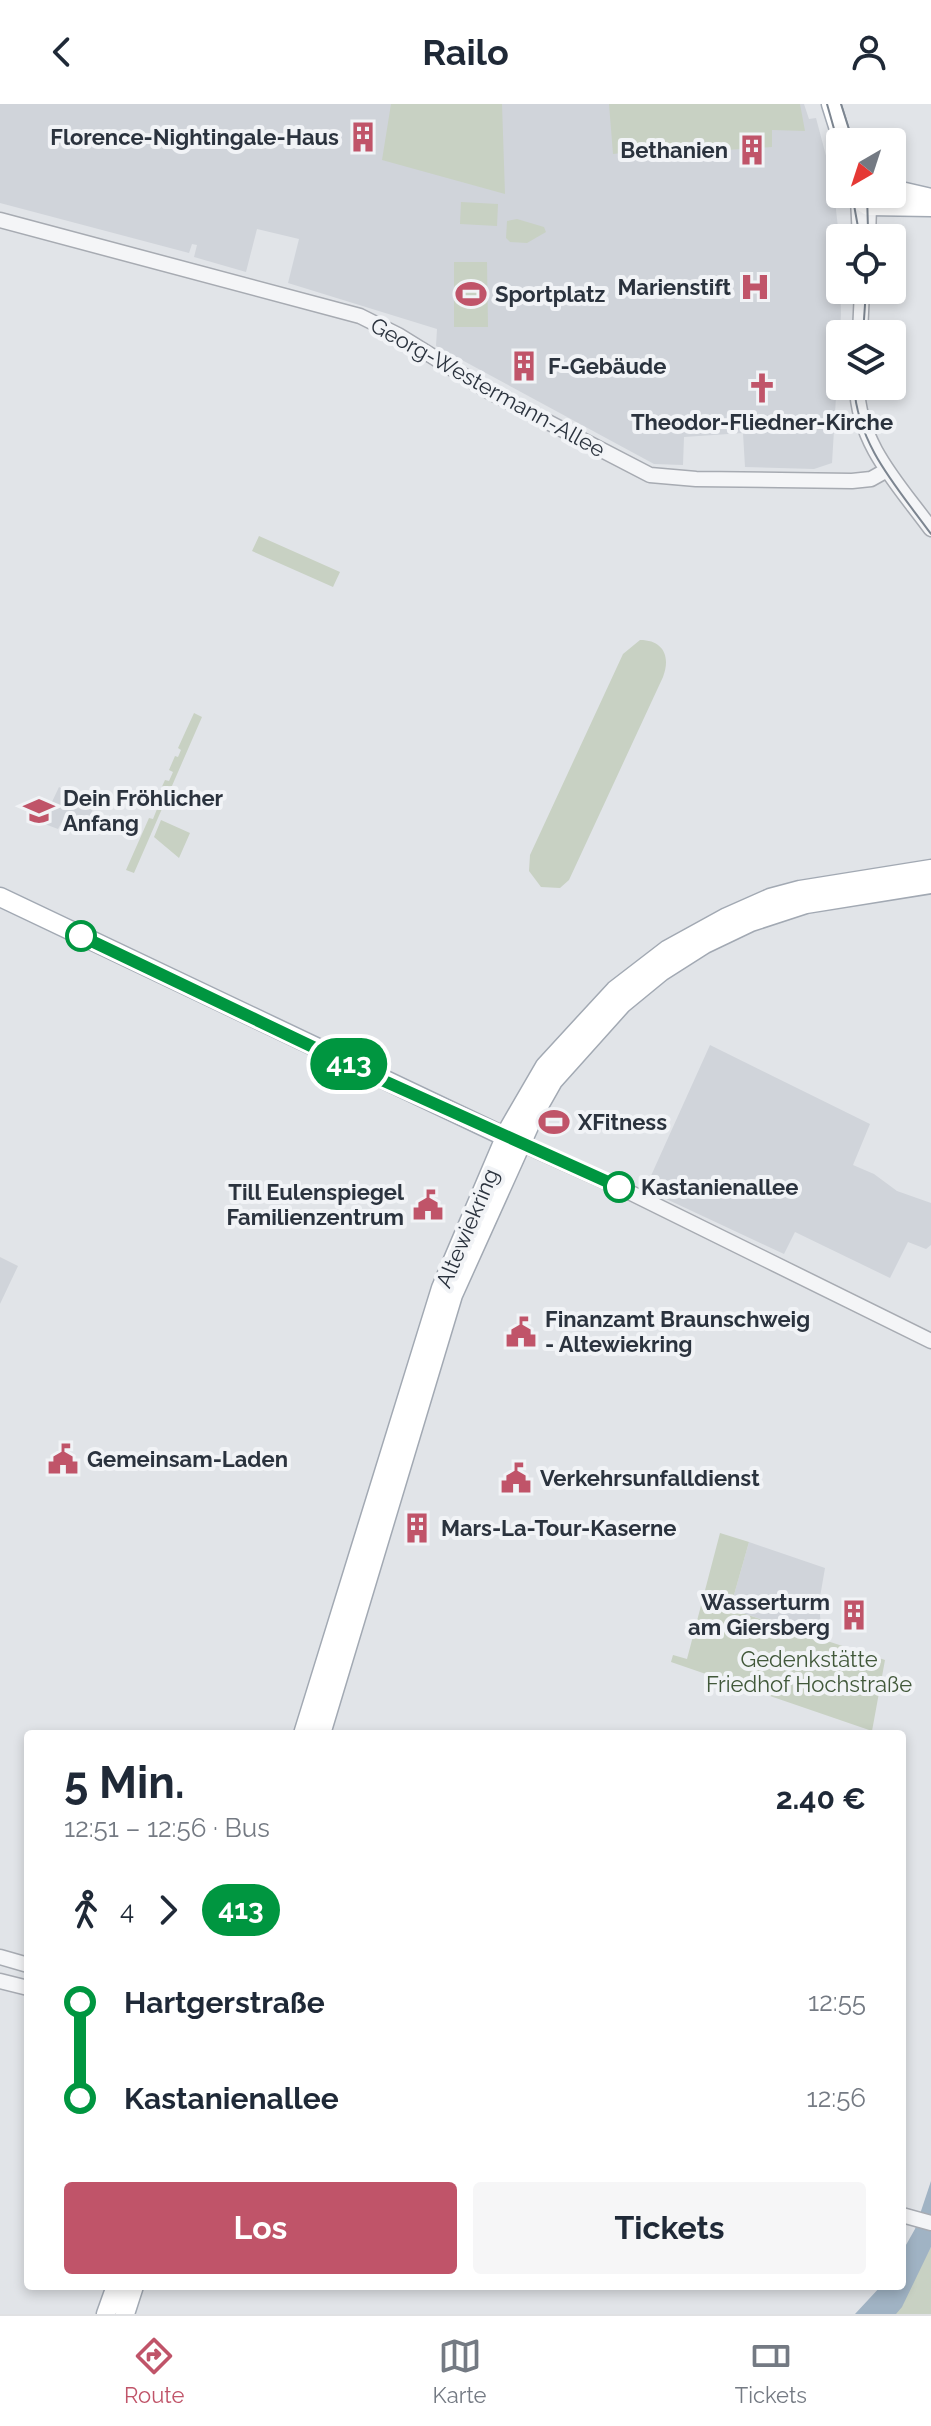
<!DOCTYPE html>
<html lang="de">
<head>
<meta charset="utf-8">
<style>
	body { margin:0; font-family:Raleway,sans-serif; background:#f6f6f7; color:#1f2937; height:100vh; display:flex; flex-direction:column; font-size:30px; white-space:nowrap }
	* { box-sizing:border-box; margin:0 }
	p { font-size:26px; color:#747a83 }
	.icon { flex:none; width:44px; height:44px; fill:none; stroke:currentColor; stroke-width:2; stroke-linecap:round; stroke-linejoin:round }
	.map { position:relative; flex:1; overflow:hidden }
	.panel { position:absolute; left:24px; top:1626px; width:882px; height:560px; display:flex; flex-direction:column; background:#fff; border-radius:8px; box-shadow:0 4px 12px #0003 }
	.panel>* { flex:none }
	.badge { padding:0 16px; border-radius:26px; font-size:28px; line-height:52px }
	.needle { width:52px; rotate:219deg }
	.tools { position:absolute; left:826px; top:24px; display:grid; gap:16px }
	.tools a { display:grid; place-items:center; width:80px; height:80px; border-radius:8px; background:#fff; box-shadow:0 4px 12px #0003; font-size:40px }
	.map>.badge { position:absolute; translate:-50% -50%; box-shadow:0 0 0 4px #fff }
	.legs { display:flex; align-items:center; gap:12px; height:88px; padding:0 40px; font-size:26px }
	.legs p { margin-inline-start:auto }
	.head { display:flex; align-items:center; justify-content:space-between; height:136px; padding:0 40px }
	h1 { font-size:44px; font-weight:700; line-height:60px }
	.action { display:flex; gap:16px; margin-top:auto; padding:16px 40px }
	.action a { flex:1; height:92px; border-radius:8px; background:#c05469; color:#fff; font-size:32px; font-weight:700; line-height:92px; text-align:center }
	.action a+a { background:#f6f6f7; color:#1f2937 }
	ul { padding:0 40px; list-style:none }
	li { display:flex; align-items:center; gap:28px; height:96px; font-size:30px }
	li i { display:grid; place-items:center; width:12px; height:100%; margin:0 10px; background:currentColor }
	li i::after { content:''; width:20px; height:20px; margin:-10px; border:6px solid; border-radius:50%; background:#fff }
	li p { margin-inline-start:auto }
	li:first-child i { background:linear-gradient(#0000 50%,currentColor 0) }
	li:last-child i { background:linear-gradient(currentColor 50%,#0000 0) }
	header { display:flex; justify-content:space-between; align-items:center; height:104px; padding:0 40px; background:#fff; font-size:36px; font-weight:700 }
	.menu { display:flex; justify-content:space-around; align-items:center; height:112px; border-top:2px solid #e0e1e3; background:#fff; font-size:22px; color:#747a83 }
	.menu a { display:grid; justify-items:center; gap:4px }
	.menu .active { color:#c05469 }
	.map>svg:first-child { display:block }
	.built { fill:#d0d4da }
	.green { fill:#c8d1c3 }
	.water { fill:#a0b3c4 }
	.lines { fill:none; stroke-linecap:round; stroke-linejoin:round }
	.minor-casing { stroke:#a7abb2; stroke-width:17 }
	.major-casing { stroke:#a2a9b3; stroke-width:21 }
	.minor { stroke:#f4f5f7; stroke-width:14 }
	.major { stroke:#fff; stroke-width:18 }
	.tram { stroke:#7c8590; stroke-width:2 }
	.line-1-casing { stroke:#fff; stroke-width:18 }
	.line-1 { stroke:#009640; stroke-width:12 }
	.stop-1-dot { fill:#fff; stroke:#009640; stroke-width:4 }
	.labels { text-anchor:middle; stroke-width:8; stroke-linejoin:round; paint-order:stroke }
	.poi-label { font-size:22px; font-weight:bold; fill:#2b333e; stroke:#f1f3f6; text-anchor:start }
	.street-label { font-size:22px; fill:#2b333e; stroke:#f1f3f6 }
	.stop-label { font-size:22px; font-weight:bold; fill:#2b333e; stroke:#f1f3f6; text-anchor:start }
	.park-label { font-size:22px; fill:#41583a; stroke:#f1f3f6 }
</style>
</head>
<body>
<header><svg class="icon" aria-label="back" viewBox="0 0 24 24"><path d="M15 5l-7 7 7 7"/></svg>Railo<svg class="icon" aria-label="person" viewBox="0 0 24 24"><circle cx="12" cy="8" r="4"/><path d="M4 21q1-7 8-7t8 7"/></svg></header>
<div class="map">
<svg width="931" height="2210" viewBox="0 0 931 2210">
	<rect width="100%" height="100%" fill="#e1e4e8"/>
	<path class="built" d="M0,0H804L809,15L816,14L833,78L839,133L841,210L832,359L814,365L745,363L743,329L684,333L683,361L654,360L436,242L437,225L288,179L299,135L257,125L246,168L194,153L197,141L192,140L189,149L0,99Z
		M59,683L94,703L83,726L63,716L58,725L42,719Z
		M710,941L870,1020L853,1061L874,1070L897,1087L931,1099V1141L926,1145L908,1138L890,1174L795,1128L784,1150L645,1085Z
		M0,1153L18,1162L0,1200Z
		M749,1438L825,1464L819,1499L822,1535L730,1505Z"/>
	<path class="green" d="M391,0H502L505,90L382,56Z
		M609,0H800L805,27L772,26V43L726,46L725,42L716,43V47L668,50L667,44L613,50Z
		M461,98L498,100L497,122L460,120Z
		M517,115L544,123L546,128L527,139L510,138L506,134L507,117Z
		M454,158H487L488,223H454Z
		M259,432L340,468L333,483L252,447Z
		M640,536C663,536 671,552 663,573L569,776L560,784L541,783L529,767L530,751L623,550Z
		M194,609L202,613L134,769L126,766L149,714L153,715L157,705L153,702L165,676L169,677L173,668L169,666L175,652L178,653L181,646L178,644Z
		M161,716L190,729L179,754L154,733Z
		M720,1429L749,1438L730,1505L885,1556L872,1627L671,1558L673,1551L687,1555Z
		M931,2143V2210H895Z"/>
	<path class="water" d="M931,2077V2143L902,2203L896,2210H855L881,2182H902V2148L915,2125Z"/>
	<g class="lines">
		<g class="minor-casing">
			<path id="minor" d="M858,95L860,134
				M0,116L360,212L398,231L490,288L650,371L696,375L852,377L871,375L887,366
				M868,134L869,102
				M860,230L862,186
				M857,282C858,340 899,381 931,425
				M522,1040L631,1089L931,1237
				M0,1853L28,1861
				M0,1877L28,1884
				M902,2111L931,2119"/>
		</g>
		<g class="major-casing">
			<path id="major" d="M831,0L843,38
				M892,85L931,94
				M858,95L868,102L931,103
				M0,793L514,1037
				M303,1630L441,1184L509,1024L545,962L615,886L667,846L727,813L770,794L800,786L931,765
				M321,1630L453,1191L536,1007L553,977L622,900L661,868L705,840L751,818L806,800L931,780
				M106,2210L116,2182
				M125,2210L134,2182"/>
		</g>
		<use href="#minor" class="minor"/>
		<use href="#major" class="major"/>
		<path class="tram" d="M827,0L840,46
			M841,0L853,38
			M852,90L860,134
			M867,90L868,126
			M863,230L866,186
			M854,282C858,342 897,383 931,430"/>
	</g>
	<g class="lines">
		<g class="line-1-casing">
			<path id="line-1" d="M81,832L382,976L619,1083"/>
		</g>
		<use href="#line-1" class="line-1"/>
	</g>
	<defs>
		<g id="building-bare" transform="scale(2.4)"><path d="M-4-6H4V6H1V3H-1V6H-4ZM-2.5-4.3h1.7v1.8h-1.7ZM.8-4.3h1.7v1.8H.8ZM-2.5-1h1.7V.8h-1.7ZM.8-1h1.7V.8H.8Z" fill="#c05469" stroke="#f1f3f6" stroke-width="2.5" paint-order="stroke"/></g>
		<g id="hospital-bare" transform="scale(2.4)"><path d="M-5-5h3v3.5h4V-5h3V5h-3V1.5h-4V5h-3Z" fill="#c05469" stroke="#f1f3f6" stroke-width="2.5" paint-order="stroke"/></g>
		<g id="stadium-bare" transform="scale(2.4)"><path d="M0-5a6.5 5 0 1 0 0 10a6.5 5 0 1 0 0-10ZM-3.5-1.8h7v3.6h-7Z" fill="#c05469" stroke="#f1f3f6" stroke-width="2.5" paint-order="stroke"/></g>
		<g id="church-bare" transform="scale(2.4)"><path d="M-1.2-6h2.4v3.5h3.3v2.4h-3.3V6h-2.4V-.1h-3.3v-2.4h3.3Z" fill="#c05469" stroke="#f1f3f6" stroke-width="2.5" paint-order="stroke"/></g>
		<g id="school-bare" transform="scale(2.4)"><path d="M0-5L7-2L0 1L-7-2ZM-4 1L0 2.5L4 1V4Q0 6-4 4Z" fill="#c05469" stroke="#f1f3f6" stroke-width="2.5" paint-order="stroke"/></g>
		<g id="civic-bare" transform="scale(2.4)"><path d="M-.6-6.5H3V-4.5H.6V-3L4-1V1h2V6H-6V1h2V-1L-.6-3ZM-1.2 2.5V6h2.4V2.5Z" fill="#c05469" stroke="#f1f3f6" stroke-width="2.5" paint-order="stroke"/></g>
	</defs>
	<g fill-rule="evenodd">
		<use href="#building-bare" x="363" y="33"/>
		<use href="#building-bare" x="752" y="46"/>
		<use href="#hospital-bare" x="755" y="183"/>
		<use href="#stadium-bare" x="471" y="190"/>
		<use href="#building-bare" x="524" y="262"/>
		<use href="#church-bare" x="762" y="284"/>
		<use href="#school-bare" x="39" y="707"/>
		<use href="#stadium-bare" x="554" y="1018"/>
		<use href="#civic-bare" x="428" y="1101"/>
		<use href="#civic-bare" x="521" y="1228"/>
		<use href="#civic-bare" x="63" y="1355"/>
		<use href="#civic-bare" x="516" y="1374"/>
		<use href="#building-bare" x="417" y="1424"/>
		<use href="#building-bare" x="854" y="1511"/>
	</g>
	<g class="stop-1-dot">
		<circle cx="81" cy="832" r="14"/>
		<circle cx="619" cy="1083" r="14"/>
	</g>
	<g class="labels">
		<g class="poi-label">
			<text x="339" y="41" text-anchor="end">Florence-Nightingale-Haus</text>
			<text x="728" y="54" text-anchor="end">Bethanien</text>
			<text x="731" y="191" text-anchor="end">Marienstift</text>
			<text x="495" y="198">Sportplatz</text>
			<text x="548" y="270">F-Gebäude</text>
			<text x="762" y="326" text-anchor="middle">Theodor-Fliedner-Kirche</text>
			<text x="63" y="702">Dein Fröhlicher<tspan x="63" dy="25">Anfang</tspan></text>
			<text x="578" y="1026">XFitness</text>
			<text x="404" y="1096" text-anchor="end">Till Eulenspiegel<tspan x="404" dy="25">Familienzentrum</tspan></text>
			<text x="545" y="1223">Finanzamt Braunschweig<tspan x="545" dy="25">- Altewiekring</tspan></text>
			<text x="87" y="1363">Gemeinsam-Laden</text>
			<text x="540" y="1382">Verkehrsunfalldienst</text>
			<text x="441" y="1432">Mars-La-Tour-Kaserne</text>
			<text x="830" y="1506" text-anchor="end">Wasserturm<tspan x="830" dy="25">am Giersberg</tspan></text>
		</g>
		<g class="street-label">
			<text transform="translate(488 283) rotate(29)" y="8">Georg-Westermann-Allee</text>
			<text transform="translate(467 1124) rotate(-67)" y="8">Altewiekring</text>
		</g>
		<g class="stop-label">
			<text x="641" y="1091">Kastanienallee</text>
		</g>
		<g class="park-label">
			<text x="809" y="1563">Gedenkstätte<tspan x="809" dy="25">Friedhof Hochstraße</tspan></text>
		</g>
	</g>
</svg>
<div class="tools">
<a><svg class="needle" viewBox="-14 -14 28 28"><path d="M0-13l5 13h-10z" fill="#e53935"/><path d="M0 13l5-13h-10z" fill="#747a83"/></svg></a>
<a><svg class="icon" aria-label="locate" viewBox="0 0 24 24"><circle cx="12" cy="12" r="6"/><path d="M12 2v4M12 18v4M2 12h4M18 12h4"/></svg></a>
<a><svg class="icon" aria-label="layers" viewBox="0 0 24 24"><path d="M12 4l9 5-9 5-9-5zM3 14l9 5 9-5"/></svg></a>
</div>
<b class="badge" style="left:349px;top:960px;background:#009640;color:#fff">413</b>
<section class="panel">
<div class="head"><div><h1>5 Min.</h1><p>12:51 – 12:56 · Bus</p></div><b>2.40 €</b></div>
<div class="legs"><svg class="icon" aria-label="walk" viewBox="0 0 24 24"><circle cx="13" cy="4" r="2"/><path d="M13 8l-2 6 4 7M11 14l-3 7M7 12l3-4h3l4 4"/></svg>4<svg class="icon" aria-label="forward" viewBox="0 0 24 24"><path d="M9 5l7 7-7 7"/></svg><b class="badge" style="background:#009640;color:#fff">413</b></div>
<ul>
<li><i style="color:#009640"></i><b>Hartgerstraße</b><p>12:55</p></li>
<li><i style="color:#009640"></i><b>Kastanienallee</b><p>12:56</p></li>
</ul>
<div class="action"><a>Los</a><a>Tickets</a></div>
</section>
</div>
<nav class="menu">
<a class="active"><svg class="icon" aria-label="directions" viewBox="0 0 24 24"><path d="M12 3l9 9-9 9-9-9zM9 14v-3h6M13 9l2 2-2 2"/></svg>Route</a>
<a><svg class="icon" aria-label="map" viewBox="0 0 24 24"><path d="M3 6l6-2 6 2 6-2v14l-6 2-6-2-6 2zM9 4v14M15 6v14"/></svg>Karte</a>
<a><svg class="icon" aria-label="tickets" viewBox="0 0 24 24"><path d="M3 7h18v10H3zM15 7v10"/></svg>Tickets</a>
</nav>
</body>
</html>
